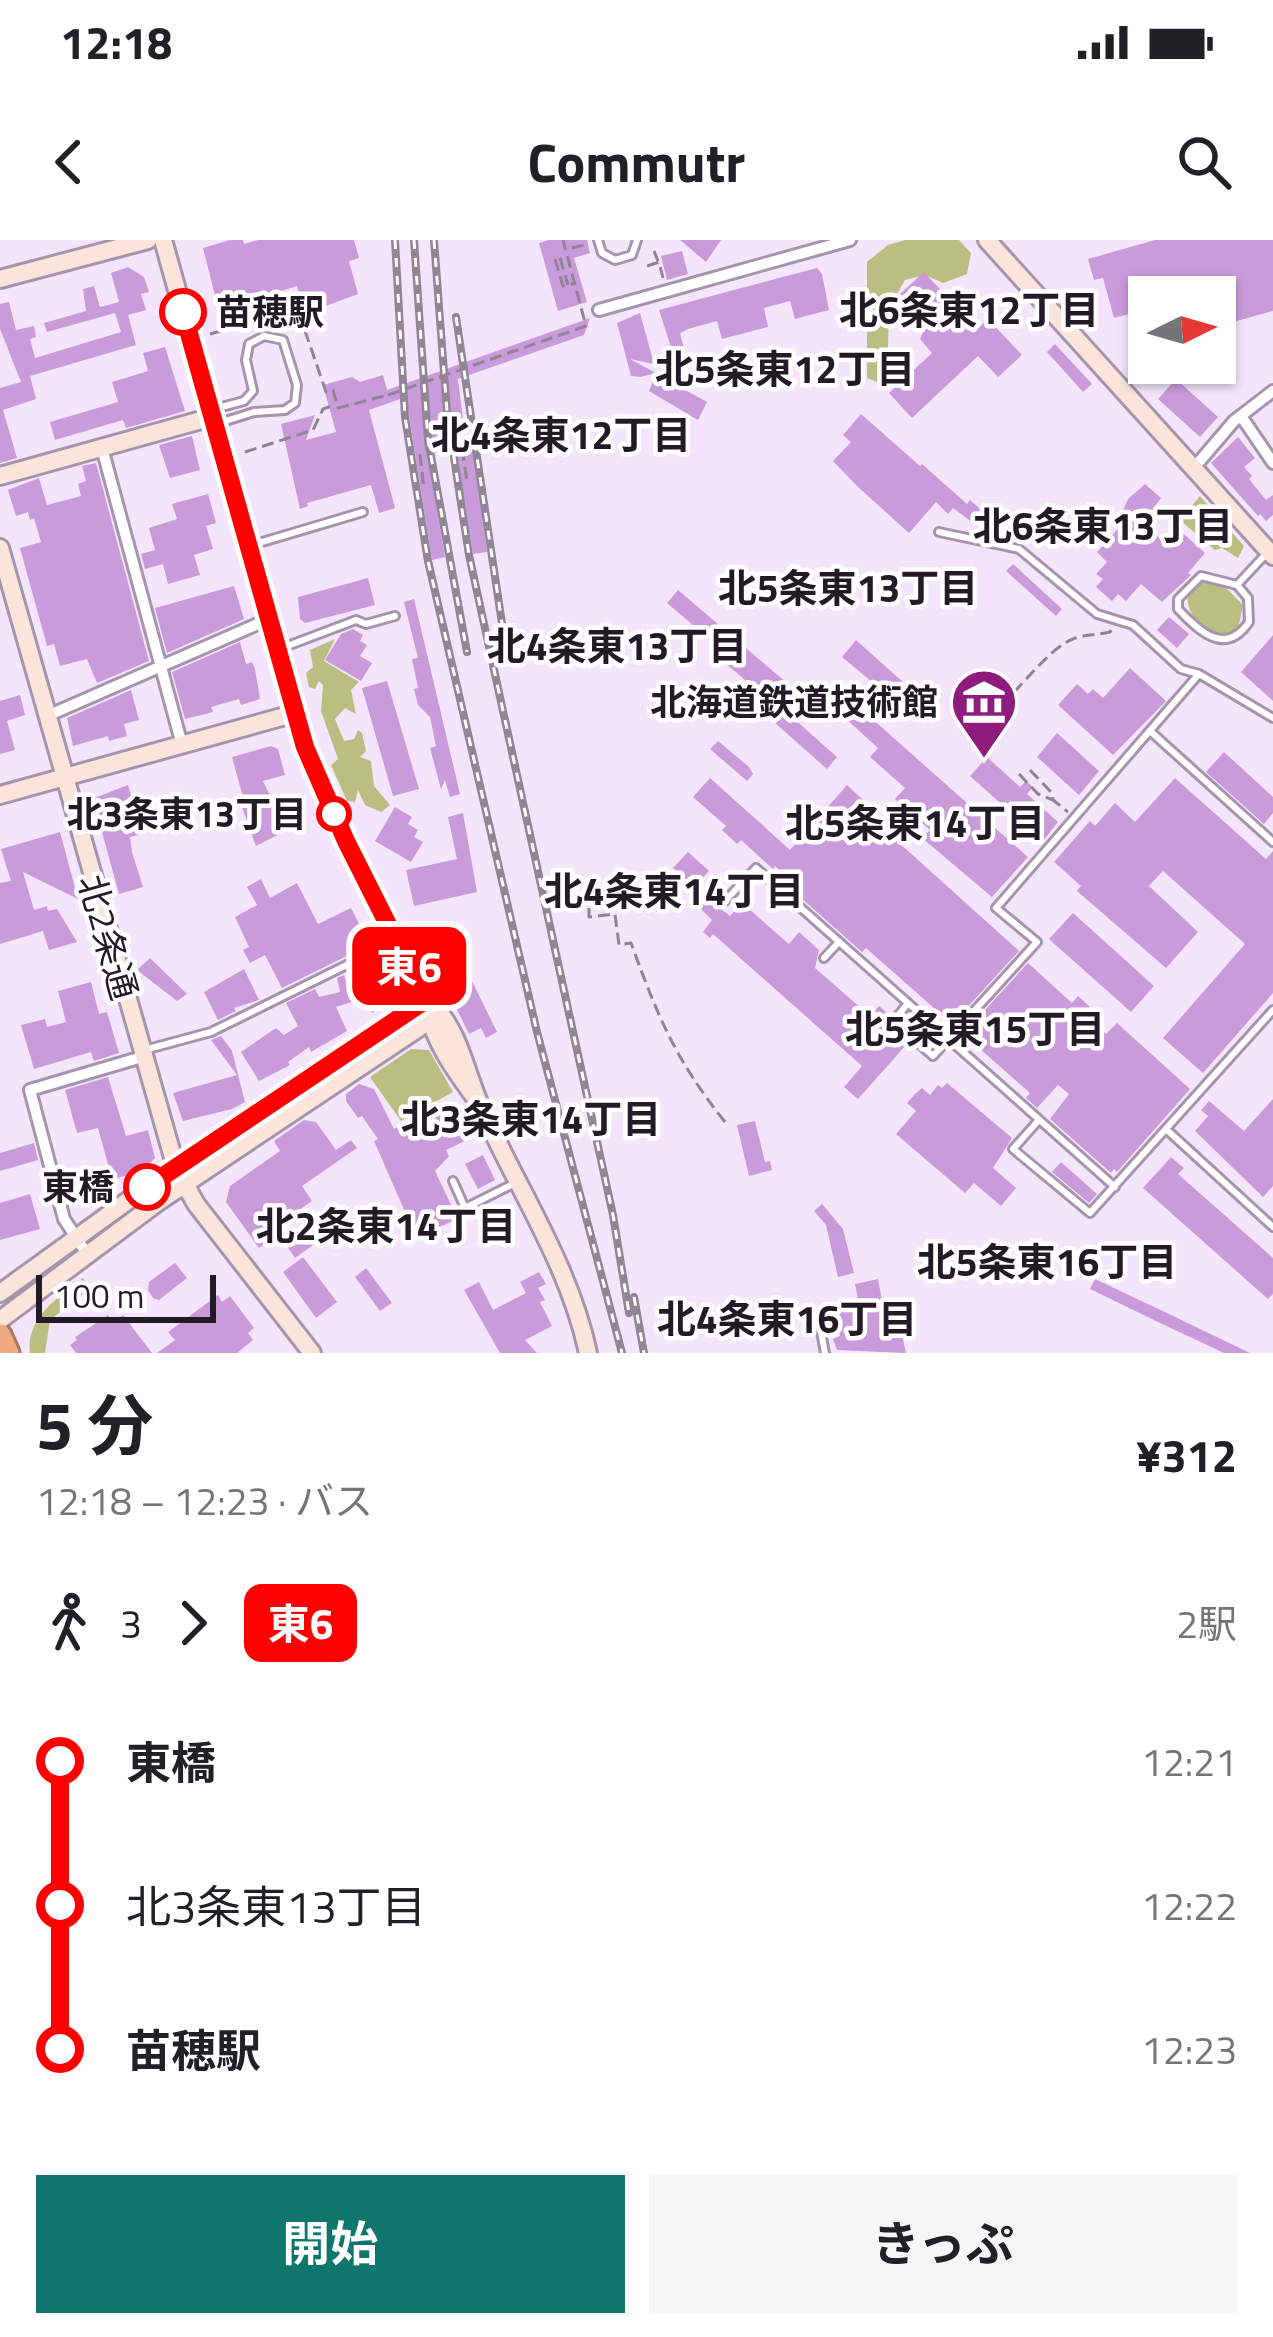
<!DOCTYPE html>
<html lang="ja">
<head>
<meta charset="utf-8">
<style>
	body { margin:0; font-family:"Titillium Web","Noto Sans JP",sans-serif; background:#f6f6f6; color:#202124; height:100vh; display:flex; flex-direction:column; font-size:45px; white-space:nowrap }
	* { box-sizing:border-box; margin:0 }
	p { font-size:39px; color:#757577 }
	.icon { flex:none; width:66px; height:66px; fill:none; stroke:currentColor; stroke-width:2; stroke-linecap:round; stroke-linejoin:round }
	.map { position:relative; height:1113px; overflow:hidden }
	.sheet { display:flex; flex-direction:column; background:#fff; flex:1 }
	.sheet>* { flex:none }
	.badge { padding:0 24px; border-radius:18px; font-size:42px; line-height:78px }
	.needle { width:78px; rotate:85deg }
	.tools { position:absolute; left:1128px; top:36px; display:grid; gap:24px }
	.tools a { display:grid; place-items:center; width:108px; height:108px; border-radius:0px; background:#fff; box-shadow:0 3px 9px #0004; font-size:60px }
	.scale { position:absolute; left:36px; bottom:30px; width:180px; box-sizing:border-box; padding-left:12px; border:6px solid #221b25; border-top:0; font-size:33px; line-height:42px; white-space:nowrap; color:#221b25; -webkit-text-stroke:9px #fff; paint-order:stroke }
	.map>.badge { position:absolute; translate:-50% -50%; box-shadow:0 0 0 6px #fff }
	.legs { display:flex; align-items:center; gap:18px; height:132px; padding:0 36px; font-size:39px }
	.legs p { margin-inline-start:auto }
	.summary { display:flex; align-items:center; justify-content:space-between; height:204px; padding:0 36px }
	h1 { font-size:66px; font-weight:700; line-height:90px }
	.button { display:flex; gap:24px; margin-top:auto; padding:24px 36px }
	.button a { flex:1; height:138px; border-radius:0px; background:#0f766e; color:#fff; font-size:48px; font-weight:700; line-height:138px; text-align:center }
	.button a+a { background:#f6f6f6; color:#202124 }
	ul { padding:0 36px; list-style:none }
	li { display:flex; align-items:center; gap:42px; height:144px; font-size:45px }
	li i { display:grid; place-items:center; width:18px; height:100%; margin:0 15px; background:currentColor }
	li i::after { content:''; width:30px; height:30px; margin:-15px; border:9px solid; border-radius:50%; background:#fff }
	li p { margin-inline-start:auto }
	li:first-child i { background:linear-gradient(#0000 50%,currentColor 0) }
	li:last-child i { background:linear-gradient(currentColor 50%,#0000 0) }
	.status { display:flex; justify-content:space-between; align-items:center; height:84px; padding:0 60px; background:#fff; direction:ltr }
	.status svg { height:33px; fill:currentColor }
	header { display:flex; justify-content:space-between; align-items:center; height:156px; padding:0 36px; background:#fff; font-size:54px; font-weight:700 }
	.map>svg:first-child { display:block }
	.green { fill:#bbbe81 }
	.building { fill:#c99bdb }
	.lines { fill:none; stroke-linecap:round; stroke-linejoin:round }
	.lane-casing { stroke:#a694ae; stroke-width:12 }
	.street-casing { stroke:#a694ae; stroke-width:16 }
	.secondary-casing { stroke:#a694ae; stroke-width:22 }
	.highway-casing { stroke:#a97762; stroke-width:27 }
	.path { stroke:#8f8394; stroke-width:3; stroke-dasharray:12 6; stroke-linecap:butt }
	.lane { stroke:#fff; stroke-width:6 }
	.street { stroke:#fff; stroke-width:10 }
	.secondary { stroke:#fbe5da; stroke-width:16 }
	.highway { stroke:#f1a983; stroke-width:21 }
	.rail-casing { stroke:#918596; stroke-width:8 }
	.rail { stroke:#fff; stroke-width:3; stroke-dasharray:9; stroke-linecap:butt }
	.path-bridge { stroke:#8f8394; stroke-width:3; stroke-dasharray:12 6; stroke-linecap:butt }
	.line-1-casing { stroke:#fff; stroke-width:27 }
	.line-1 { stroke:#f00; stroke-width:18 }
	.stop-1-dot { fill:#fff; stroke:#f00; stroke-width:6 }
	.labels { text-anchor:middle; stroke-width:9; stroke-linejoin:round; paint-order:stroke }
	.stop-label { font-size:36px; font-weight:bold; fill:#221b25; stroke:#fff; text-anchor:end }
	.poi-label { font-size:36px; font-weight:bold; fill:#221b25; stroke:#fff; text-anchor:end }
	.street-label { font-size:36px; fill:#221b25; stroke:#fff }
	.neighbourhood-label { font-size:39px; font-weight:bold; fill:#221b25; stroke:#fff }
</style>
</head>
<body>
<div class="status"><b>12:18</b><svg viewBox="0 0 49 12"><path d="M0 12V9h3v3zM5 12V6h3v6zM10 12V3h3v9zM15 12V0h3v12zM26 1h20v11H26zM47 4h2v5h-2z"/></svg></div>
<header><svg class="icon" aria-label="back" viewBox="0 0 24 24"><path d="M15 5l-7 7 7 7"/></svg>Commutr<svg class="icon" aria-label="search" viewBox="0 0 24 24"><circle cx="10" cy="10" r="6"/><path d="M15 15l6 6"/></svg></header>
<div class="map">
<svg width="1273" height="1113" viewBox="0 0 1273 1113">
	<rect width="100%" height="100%" fill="#f5e5fc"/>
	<path class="green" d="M905,0H959L971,13L967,34L943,43L925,35L905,40L889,68L887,146L867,138V22L888,5Z
		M1200,256L1244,306L1238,318L1222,308L1215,310L1180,280Z
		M1208,341L1222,344L1243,365L1238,389L1222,396L1208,393C1190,377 1173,350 1208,341Z
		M335,399L324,421L359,442L351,450L356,474L345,468L335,479L344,501L354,499L358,490L362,493L366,511L360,517L371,521L374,546L390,565L381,572L365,565L358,550L355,562L347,561L331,525L338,519L321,471L323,445L319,441L315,449L309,447L306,433L313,427L310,410Z
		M379,719L391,744L386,760L372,773L359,729Z
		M411,809L429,810L453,852L401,881L370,837Z
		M83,1038L91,1048L50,1080L45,1113H30C25,1079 59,1056 83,1038Z"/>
	<path class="building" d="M230,0H243L244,4L258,0H354L359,18L349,21L358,54L312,71L311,68L303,70L297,46L219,71L203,8Z
		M549,0H587L590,13L574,18L587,62L558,71L539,3Z
		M680,0H721L706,22Z
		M1155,0H1273V71L1215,87V57H1149V123L1174,126L1146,134L1129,74L1114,78L1103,38L1094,40L1088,19Z
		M682,11L688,34L667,40L661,16Z
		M128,27L144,37L149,52L141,54L146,70L128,75L136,105L30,136L36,159L3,170L17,218L0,223V148L21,142L0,89V64L9,62L16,90L34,86L36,97L30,99L35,118L121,92L115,73L47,92L44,83L86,71L83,49L94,46L100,67L119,62L111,33Z
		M817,28L822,34L829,70L795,79L790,61L764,68L768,87L722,99L717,81L688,89L680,93L690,132L678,129L659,70Z
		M924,32L977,89L988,79L1022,115L998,137L978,116L912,178L889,153L932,113L920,99L927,83L900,54Z
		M640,73L654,124L630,119L656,133L640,137L631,136L617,83Z
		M590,78L584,95L458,139L467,211H473L487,312L473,314L456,210L427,213L445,317L432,320L406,157L369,170L395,268L379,273L371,245L307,263L308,266L300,269L281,184L315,175L306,200L336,192L323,145L352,137L360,142L383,135L387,150Z
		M1055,104L1092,144L1083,152L1047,112Z
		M165,107L185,171L126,188L123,180L55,200L50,182L118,162L112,142L148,131L143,113Z
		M656,134L707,162L698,180L649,151Z
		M1176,139L1218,177L1200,197L1158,159Z
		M861,174L920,226L922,224L967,264L970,260L986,274L976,285L953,268L948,274L936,262L909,293L858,247L833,221L851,202L843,195Z
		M192,196L200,230L170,238L159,205Z
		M1238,197L1255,218L1244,227L1252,236L1249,239L1266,260L1273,255V275L1266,281L1260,274L1258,276L1211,223Z
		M96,223L149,421L97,443L87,419L60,426L54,404L47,406L20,308L41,302L34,278L30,280L28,272L16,276L8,250L39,238L47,265L81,256L78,244L86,241L82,226Z
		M1145,244L1161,258L1142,284L1162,300L1175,286L1205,313L1188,333L1191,335L1162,362L1141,344L1126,361L1118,354L1112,361L1096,347L1103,339L1096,334L1107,322L1097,312L1126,280L1121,275L1128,259Z
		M208,254L216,283L206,286L213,309L194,315L200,335L168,344L163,324L145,329L141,314L155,310L149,288L177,279L172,264Z
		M1013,324L1062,369L1056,376L1006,331Z
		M368,338L375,365L305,383L300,379L298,357Z
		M234,346L244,379L167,413L155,368Z
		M678,350L788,444L776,458L764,448L760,453L716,415L721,409L667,363Z
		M414,359L460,554L450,557L445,540L441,549L430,508L436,506L430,477L418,465L414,449L418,448L412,419L418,418L404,362Z
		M1169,377L1189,394L1177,408L1157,390Z
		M353,389L363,395L360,401L367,405L360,416L372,423L361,441L325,420L341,394Z
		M1273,395V461L1241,432Z
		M856,400L903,442L890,457L842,417Z
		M240,402L246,424L252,422L255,429L260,459L241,465L239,459L211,467L213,472L185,479L172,432Z
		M1130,428L1166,461L1113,515L1058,465L1077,444L1088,454L1093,449L1103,458Z
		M387,441L419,549L393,556L362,448Z
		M131,450L139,480L124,484L127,496L109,501L108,496L73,506L67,478Z
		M844,454L1028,617L992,657L922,598L930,590L895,559L905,548L870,517L878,508L833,467Z
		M20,455L25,475L7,481L15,510L0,514V461Z
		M775,462L837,517L827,529L765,474Z
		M1057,493L1099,531L1079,555L1037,517Z
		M718,501L749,527L753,534L747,541L710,509Z
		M271,506L278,509L285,535L263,541L287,590L256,606L242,567L243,557L232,517Z
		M1224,512L1273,557V573L1264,584L1206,532Z
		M987,517L1020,547L1026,541L1033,547L1027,554L1058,582L1043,601L970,536Z
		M710,538L790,610L847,545L882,577L877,583L1019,711L952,784L866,708L862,712L791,649L795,644L775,626L773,629L741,600L737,604L722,590L726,586L693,557Z
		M1175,538L1266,619L1273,611V753L1203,833L1163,798L1245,704L1163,631L1149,646L1198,692L1166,728L1077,651L1081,646L1054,622L1090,581L1095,586L1115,563L1135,582Z
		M128,545L142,594L130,597L132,612L143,647L119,654L102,592L98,593L89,560Z
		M395,567L412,577L408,584L418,590L414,597L423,602L411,622L375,601Z
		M463,573L477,652L414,666L406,630L457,619L448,577Z
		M60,592L78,659L23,632L34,670L47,666L48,671L57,669L77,702L49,710L43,691L0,704V643L11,641L1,609Z
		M688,612L709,631L694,647L673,628Z
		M261,639L270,658L297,643L318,684L351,668L365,696L357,700L361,709L282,748L265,715L250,723L243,710L249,707L235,677L257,665L247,647Z
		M707,658L730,676L742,663L789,704L799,692L819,710L815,728L870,776L879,766L887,773L880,782L906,805L858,859L844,847L862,826L713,694L710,698L703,692L712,680L699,667Z
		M1073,673L1154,746L1131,772L1049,699Z
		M454,704L497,792L486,798L481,788L469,794L430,716Z
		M150,718L187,754L177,761L137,730Z
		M1028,723L1072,763L1078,756L1090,767L1084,774L1106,794L1117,783L1190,849L1117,932L1114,929L1111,933L1050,879L1069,854L1058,845L1037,868L1026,858L1030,853L963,794Z
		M244,729L259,760L234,768L236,771L218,780L204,752Z
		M344,735L352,762L336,767L347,791L311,812L309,807L288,822L290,825L259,841L241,812L276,788L284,795L298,786L286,763L315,749L319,757L340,752L337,738Z
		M91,742L99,774L107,772L119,813L94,821L91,812L34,829L21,785L45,779L47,787L66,782L58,751Z
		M221,796L232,811L245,862L232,869L183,881L173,853L237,835L211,800Z
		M108,837L126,896L148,890L155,918L141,932L105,941L107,947L94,950L89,932L109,928L98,888L77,893L65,850Z
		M947,843L1012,898L993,928L1016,948L1001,966L974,943L965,953L896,894L916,871L907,863L915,854L922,848L930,855L938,845L942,848Z
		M359,844L374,849L394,889L418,876L422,885L459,863L464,874L458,877L469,899L446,910L449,916L435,931L458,979L416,997L374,901L378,899L362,876L358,878L346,861V854Z
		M1273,859V946L1263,957L1195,891L1208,876L1201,870L1209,861L1244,891Z
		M304,880L316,882L336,910L351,900L357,908L302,946L312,961L266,993L271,1000L259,1008L226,962L230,946L280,911L274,901Z
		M755,881L765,922L770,921L772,930L749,936L737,885Z
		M34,903L38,920L0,931V913Z
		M483,915L495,940L478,949L465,924Z
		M1171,917L1184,928L1178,934L1273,1018V1054L1268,1059L1143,948Z
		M1061,922L1097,954L1089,963L1052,932Z
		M30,954L40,989L0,1000V963Z
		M822,964L843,989L854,1033L838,1037L826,985L814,971Z
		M311,987L320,1000L295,1018L287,1006Z
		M303,1017L337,1062L316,1078L283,1032Z
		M175,1023L187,1038L159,1060L153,1058L148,1050L149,1042Z
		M366,1028L392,1063L380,1071L355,1037Z
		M539,1032L546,1044L538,1048L545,1060L540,1062L552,1086L525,1100L537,1113H500L464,1050L479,1042L493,1070L526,1053L520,1042Z
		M878,1039L882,1061L894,1059L906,1113L837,1110L833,1099L840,1096L835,1070L859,1064L855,1044Z
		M1095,1039L1169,1074L1250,1113H1224L1158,1082L1090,1049Z
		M218,1055L222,1062L230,1056L254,1088L248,1093L253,1100L237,1113H157L175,1100L168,1092Z
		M108,1075L114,1083L123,1075L152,1113H76L70,1105L77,1100L75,1097Z"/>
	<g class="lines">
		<g class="lane-casing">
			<path id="lane" d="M598,0L602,13L615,20L632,15L637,0
				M214,169L244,161L253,151L246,120L249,104L264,96L283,100L297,145L295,163L285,170L254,172L216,184
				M939,292L1019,309L1097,374L1133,385L1181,429L1199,434L1273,478
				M252,305L363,272
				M1237,345L1201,336L1178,359V369C1199,391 1225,417 1249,382L1248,358L1237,345L1266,314
				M282,408L356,380L366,384L395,376
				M1150,491L1273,602
				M725,661L756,628L1115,947
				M824,718L838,703
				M908,763L894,781L933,816L1037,702L996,668L1199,434
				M148,809L211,792L393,702
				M1038,881L1013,909L1090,973L1273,770
				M1167,890L1273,987
				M453,941L465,968L515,943
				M819,1081L825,1113"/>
		</g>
		<g class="street-casing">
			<path id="street" d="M599,70L850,0
				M1241,176L1273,223
				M102,208L182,505
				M1193,229L1234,181L1273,151
				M47,476L269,379
				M87,1014L64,979L30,850L142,817"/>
		</g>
		<g class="secondary-casing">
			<path id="secondary" d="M163,0L305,507L346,601L426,760C431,799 456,832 479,863
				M987,0L1273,316
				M0,39L148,0
				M0,236L212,177
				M0,308L176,928L196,964L312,1113
				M0,555L296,473
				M432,765C459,789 466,834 480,865C517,948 569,1024 588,1113
				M0,1053L147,947L426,760
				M0,1080L158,962L441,773"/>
		</g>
		<g class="highway-casing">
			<path id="highway" d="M0,1095L8,1113"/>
		</g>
		<path class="path" d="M572,8L584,5
			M654,11L658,21
			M560,18L568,45
			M555,19L563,46L575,43
			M647,26L659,22L663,38
			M210,94L288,72L301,79L326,152L333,150L338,168L388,155
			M462,209L467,241
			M245,212L313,190L323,169L335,165
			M420,214L424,250
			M987,476C1016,457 1045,410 1073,399C1083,394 1099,395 1110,392L1113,387
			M1030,530L1052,553L1053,560L1068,572
			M1019,534L1038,554L1053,560
			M589,668V677L615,674L619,705L631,703C658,777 675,819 725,882"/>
		<use href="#lane" class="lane"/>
		<use href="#street" class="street"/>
		<use href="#secondary" class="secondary"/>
		<use href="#highway" class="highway"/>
		<g class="rail-casing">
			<path id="rail" d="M395,0L405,177L428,321L537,792L622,1113
				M414,0L428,200L467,412
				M434,0L447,172L469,315L613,975L629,1073
				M456,77L506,410
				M634,1057L644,1113"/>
		</g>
		<use href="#rail" class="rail"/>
		<path class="path-bridge" d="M388,155L586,86L563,0"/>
	</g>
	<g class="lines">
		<g class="line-1-casing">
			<path id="line-1" d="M147,947L426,760L346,601L305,507L183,72"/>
		</g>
		<use href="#line-1" class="line-1"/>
	</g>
	<defs>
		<g id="museum-pin" transform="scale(3.45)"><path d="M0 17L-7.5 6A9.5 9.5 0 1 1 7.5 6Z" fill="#8f1c7d" stroke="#fff"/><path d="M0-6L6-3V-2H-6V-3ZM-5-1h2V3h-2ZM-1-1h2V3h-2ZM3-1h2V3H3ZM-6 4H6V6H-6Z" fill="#fff"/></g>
	</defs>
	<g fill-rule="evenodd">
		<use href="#museum-pin" x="984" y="462"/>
	</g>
	<g class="stop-1-dot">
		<circle cx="183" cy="72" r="21"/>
		<circle cx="334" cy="574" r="15"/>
		<circle cx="147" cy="947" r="21"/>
	</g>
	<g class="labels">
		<g class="stop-label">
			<text x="216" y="85" text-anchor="start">苗穂駅</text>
			<text x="307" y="587">北3条東13丁目</text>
			<text x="114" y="960">東橋</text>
		</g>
		<g class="poi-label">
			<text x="938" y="475">北海道鉄道技術館</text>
		</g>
		<g class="street-label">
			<text transform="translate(108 697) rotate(74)" y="13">北2条通</text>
		</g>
		<g class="neighbourhood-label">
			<text x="969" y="84">北6条東12丁目</text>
			<text x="785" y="143">北5条東12丁目</text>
			<text x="561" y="209">北4条東12丁目</text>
			<text x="1103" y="300">北6条東13丁目</text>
			<text x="848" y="362">北5条東13丁目</text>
			<text x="617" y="420">北4条東13丁目</text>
			<text x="915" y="597">北5条東14丁目</text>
			<text x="674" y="665">北4条東14丁目</text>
			<text x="975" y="803">北5条東15丁目</text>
			<text x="531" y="893">北3条東14丁目</text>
			<text x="386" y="1000">北2条東14丁目</text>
			<text x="1047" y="1036">北5条東16丁目</text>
			<text x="787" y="1093">北4条東16丁目</text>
		</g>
	</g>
</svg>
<div class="tools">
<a><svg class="needle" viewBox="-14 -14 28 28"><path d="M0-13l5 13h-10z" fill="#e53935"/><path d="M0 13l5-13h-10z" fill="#757577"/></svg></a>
</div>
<div class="scale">100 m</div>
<b class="badge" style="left:409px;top:726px;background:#f00;color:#fff">東6</b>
</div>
<section class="sheet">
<div class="summary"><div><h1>5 分</h1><p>12:18 – 12:23 · バス</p></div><b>¥312</b></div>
<div class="legs"><svg class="icon" aria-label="walk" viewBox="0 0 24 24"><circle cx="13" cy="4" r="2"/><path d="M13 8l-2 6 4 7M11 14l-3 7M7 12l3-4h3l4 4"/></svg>3<svg class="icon" aria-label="forward" viewBox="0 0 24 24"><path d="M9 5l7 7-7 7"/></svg><b class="badge" style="background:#f00;color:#fff">東6</b><p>2駅</p></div>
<ul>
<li><i style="color:#f00"></i><b>東橋</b><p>12:21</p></li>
<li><i style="color:#f00"></i><span>北3条東13丁目</span><p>12:22</p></li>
<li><i style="color:#f00"></i><b>苗穂駅</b><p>12:23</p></li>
</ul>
<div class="button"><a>開始</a><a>きっぷ</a></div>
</section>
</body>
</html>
